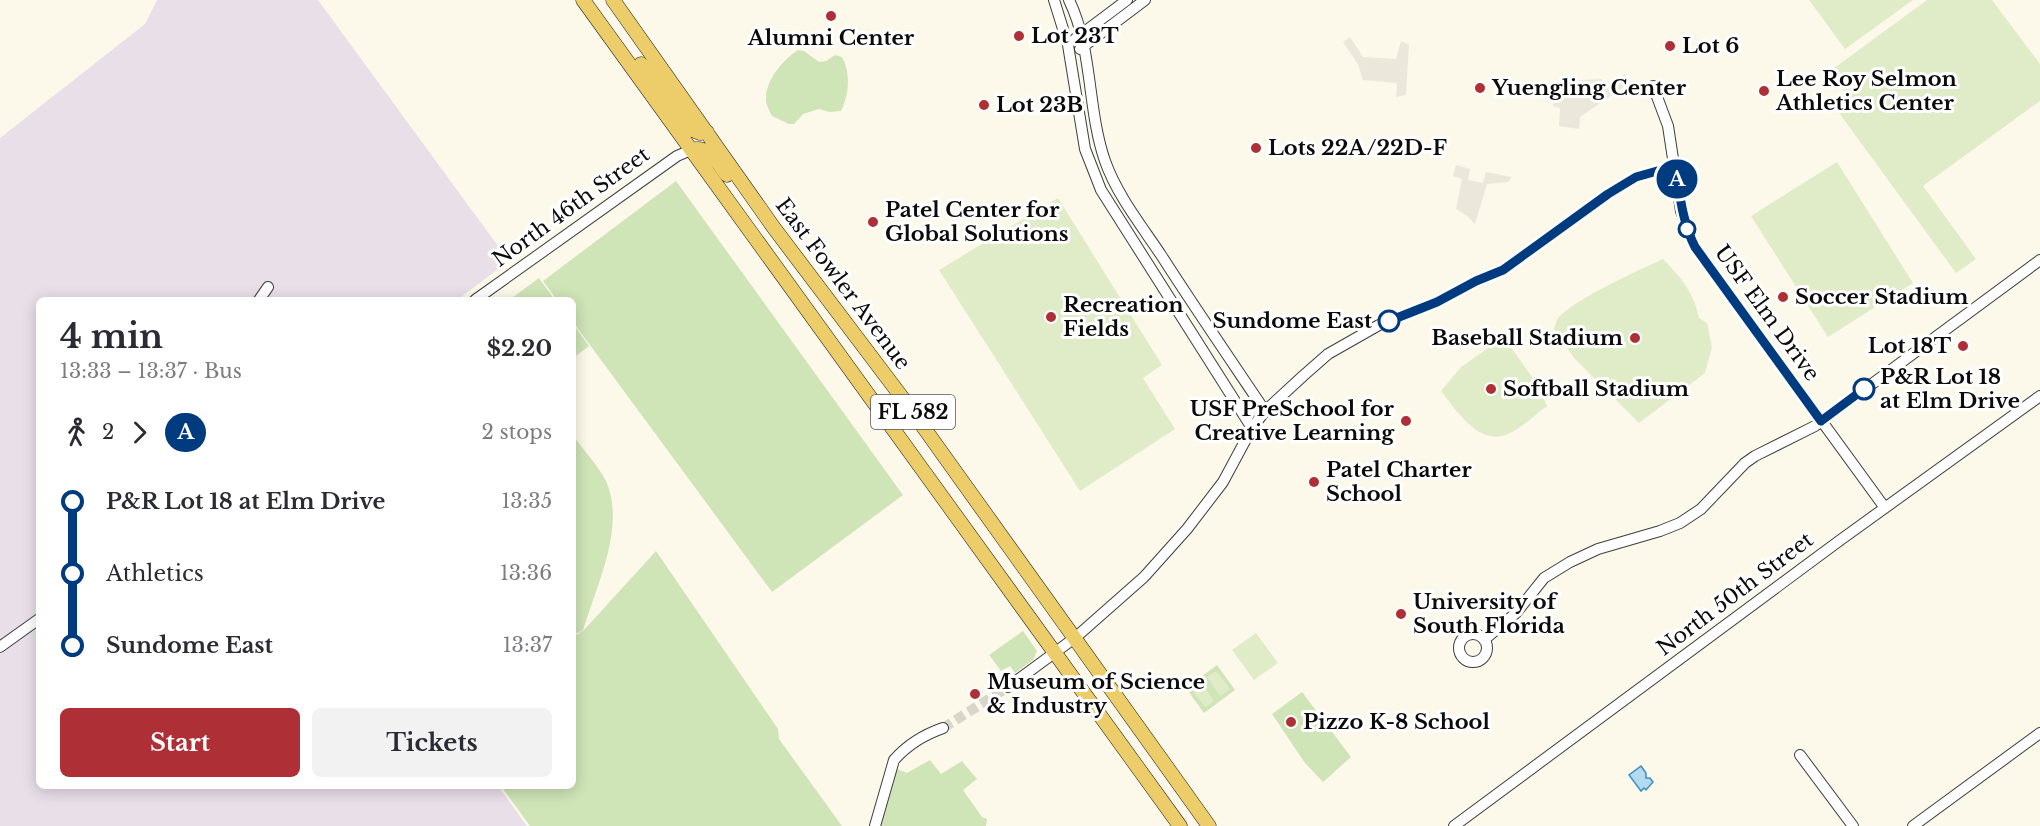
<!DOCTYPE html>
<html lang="en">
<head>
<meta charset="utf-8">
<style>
	body { margin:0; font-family:"Libre Baskerville",serif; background:#f2f2f3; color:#2b2b33; height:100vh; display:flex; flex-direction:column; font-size:22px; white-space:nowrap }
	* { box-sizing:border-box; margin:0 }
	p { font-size:20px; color:#7c7c81 }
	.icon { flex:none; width:33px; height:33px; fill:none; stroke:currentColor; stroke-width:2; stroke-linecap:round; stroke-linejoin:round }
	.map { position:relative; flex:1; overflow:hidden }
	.side { position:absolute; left:36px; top:297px; width:540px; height:492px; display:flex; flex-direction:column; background:#fff; border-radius:9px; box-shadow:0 3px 15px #0003 }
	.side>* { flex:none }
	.badge { padding:0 12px; border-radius:20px; font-size:21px; line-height:39px }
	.map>.badge { position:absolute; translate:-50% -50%; box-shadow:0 0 0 3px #fff }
	.legs { display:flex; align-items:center; gap:9px; height:66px; padding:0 24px; font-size:20px }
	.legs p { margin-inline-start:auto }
	.head { display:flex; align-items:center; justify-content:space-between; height:102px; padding:0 24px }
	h1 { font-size:33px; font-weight:700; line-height:45px }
	.cta { display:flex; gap:12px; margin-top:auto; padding:12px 24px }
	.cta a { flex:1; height:69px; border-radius:9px; background:#ae2f35; color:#fff; font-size:24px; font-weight:700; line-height:69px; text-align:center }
	.cta a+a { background:#f2f2f3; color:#2b2b33 }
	ul { padding:0 24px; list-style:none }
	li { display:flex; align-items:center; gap:21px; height:72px; font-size:22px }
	li i { display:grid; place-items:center; width:9px; height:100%; margin:0 8px; background:currentColor }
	li i::after { content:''; width:15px; height:15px; margin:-8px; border:4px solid; border-radius:50%; background:#fff }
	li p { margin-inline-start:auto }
	li:first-child i { background:linear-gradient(#0000 50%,currentColor 0) }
	li:last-child i { background:linear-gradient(currentColor 50%,#0000 0) }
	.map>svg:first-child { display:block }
	.industrial { fill:#e8dfe9 }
	.green { fill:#cfe4b7 }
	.pitch { fill:#e0ecc8 }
	.plaza { fill:#ebe7db }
	.water { fill:#b3daf0; stroke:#408ec1; stroke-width:1.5 }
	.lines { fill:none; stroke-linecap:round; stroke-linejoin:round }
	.minor-tunnel { stroke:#d9d5c9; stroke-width:10; stroke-dasharray:10 5; stroke-linecap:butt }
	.minor-casing { stroke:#3e3e3e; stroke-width:12 }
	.major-casing { stroke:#1c1c1c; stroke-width:15 }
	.minor { stroke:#fff; stroke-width:10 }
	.major { stroke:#edcd6a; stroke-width:14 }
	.line-1-casing { stroke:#fff; stroke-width:14 }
	.line-1 { stroke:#003b80; stroke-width:9 }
	.poi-dot { fill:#ae2f35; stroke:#fff; stroke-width:2 }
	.stop-1-dot { fill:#fff; stroke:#003b80; stroke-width:3 }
	.labels { text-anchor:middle; stroke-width:6; stroke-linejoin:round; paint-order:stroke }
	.shield { fill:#fff; stroke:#545454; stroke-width:1.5 }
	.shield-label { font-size:20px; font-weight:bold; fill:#0b0b0b }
	.poi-label { font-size:21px; font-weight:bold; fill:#0b0b0b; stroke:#fff; text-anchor:start }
	.street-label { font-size:21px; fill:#0b0b0b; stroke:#fff }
	.stop-label { font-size:21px; font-weight:bold; fill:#0b0b0b; stroke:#fff; text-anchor:end }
</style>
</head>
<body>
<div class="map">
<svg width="2040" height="826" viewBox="0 0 2040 826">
	<rect width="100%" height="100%" fill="#fdf9ea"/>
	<path class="industrial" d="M157,0H318L509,261L457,300H39V786H498L527,826H0V138L145,24Z"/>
	<path class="green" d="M798,50L804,51L819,62L826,61L835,55L842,57C851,73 849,95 841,111L830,112L819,109L803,114L794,124H789L772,116C769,110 765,103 766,97C767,78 783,60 798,50Z
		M676,181L903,495L772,592L573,322V300H557L543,281Z
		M539,278L555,300H509Z
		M573,324L589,346L573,358Z
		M573,435C583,450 598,465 606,481C626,526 597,585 583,630L573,635Z
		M656,551L778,729L779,739L842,826H530L501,786H573V637L584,630Z
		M1023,631L1037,651L1033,660L1015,673L1010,666L1001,671L989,655Z
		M1217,665L1235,690L1204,713L1186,688Z
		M1302,692L1351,757L1323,782L1305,763L1272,714Z
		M930,760L941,774L962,761L977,779L963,790L982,817L987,819L986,826H881L894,768L907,773Z"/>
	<path class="pitch" d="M1809,0H1913L1845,49Z
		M1927,0H1992L2040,64V101L1923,186L1976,259L1956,273L1834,106L1848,96L1830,71Z
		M1837,162L1913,283L1828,337L1751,216Z
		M1058,198L1162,365L1143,378L1175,429L1080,491L939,270Z
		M1663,259C1681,277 1694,293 1699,318L1707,323L1712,347L1705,373L1639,423L1574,358L1554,329C1555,326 1556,323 1557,320C1568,302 1641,269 1663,259Z
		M1498,341L1508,343L1539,387L1547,406C1535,415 1522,428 1508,434C1479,447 1456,410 1441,391L1461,367Z
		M1256,633L1278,663L1254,680L1232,650Z
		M1216,671L1230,689L1220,696L1207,677Z
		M1201,682L1214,701L1205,707L1191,689Z"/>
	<path class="plaza" d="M1350,37L1363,57L1396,59L1401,41L1409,45L1406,95L1396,97L1397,83L1363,80L1358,64L1343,42Z
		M1625,74L1631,82L1580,117L1579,129L1559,126L1560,108L1553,106V99L1562,97V85L1580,80L1599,79H1602V90Z
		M1456,165L1470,169L1468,180L1483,183L1486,172L1512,177L1508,182L1487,184L1475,224L1467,216L1456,209L1462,179L1453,176Z"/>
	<path class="water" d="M1641,766L1646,773V778H1650L1653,782L1646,790L1644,788L1641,791L1629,775Z"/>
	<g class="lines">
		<path class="minor-tunnel" d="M943,728L1008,687"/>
		<g class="minor-casing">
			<path id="minor" d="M1054,0L1068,45L1085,149L1101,190L1252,428
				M1069,0C1093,49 1087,109 1105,161C1117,195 1141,225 1161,255C1195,308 1230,359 1265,411
				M1075,39L1127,0
				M1080,49L1145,0
				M1653,86L1668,126L1681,211L1695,247L1885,508
				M259,300L268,287
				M475,300L677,156L691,150
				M1459 648a14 14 0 1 1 28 0a14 14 0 1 1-28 0Z
				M1484,640L1516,613L1544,578L1570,562L1598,549L1660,531L1680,523L1701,509L1745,463L1755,456L1815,426L2040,260
				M0,647L39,619
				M1008,687L1076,637L1144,577L1187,529L1223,482L1252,428L1265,411L1303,376L1328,354L1379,325L1437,302L1476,281L1503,270L1608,194L1636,177L1675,166
				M1800,755L1853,826
				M875,826L894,760C908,744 923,735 943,728
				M1454,826L1839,541L2040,396
				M1913,826L2040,733"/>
		</g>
		<g class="major-casing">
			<path id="major" d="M583,0L1180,826
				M613,0L774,228L904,400L1209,826
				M641,64L693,130L700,133L707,132
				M691,150C709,145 717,162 727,175"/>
		</g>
		<use href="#minor" class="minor"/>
		<use href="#major" class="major"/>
	</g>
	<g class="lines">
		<g class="line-1-casing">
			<path id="line-1" d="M1389,321L1437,302L1476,281L1503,270L1608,194L1636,177L1675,166C1680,195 1682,221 1695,247L1821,421L1864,389"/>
		</g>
		<use href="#line-1" class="line-1"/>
	</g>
	<g class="poi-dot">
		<circle cx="831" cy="16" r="6"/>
		<circle cx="1019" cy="36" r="6"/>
		<circle cx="1670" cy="46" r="6"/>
		<circle cx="1480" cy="88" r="6"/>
		<circle cx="1764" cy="91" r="6"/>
		<circle cx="984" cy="105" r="6"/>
		<circle cx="1256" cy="148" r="6"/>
		<circle cx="873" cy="222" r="6"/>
		<circle cx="1783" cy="297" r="6"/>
		<circle cx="1051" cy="317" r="6"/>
		<circle cx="1635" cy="338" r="6"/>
		<circle cx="1963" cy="346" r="6"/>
		<circle cx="1491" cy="389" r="6"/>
		<circle cx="1406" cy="421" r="6"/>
		<circle cx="1314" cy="482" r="6"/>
		<circle cx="1401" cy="614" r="6"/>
		<circle cx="975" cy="694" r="6"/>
		<circle cx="1291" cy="722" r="6"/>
	</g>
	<g class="stop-1-dot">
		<circle cx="1687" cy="229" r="8"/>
		<circle cx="1389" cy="321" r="10"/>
		<circle cx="1864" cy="389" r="10"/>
	</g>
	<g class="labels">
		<rect class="shield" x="871" y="395" width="84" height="34" rx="4.5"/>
		<g class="shield-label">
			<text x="913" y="419">FL 582</text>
		</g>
		<g class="poi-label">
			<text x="1031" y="43">Lot 23T</text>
			<text x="831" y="45" text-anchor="middle">Alumni Center</text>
			<text x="1682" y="53">Lot 6</text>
			<text x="1776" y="86">Lee Roy Selmon<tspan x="1776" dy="24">Athletics Center</tspan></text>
			<text x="1492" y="95">Yuengling Center</text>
			<text x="996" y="112">Lot 23B</text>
			<text x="1268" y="155">Lots 22A/22D-F</text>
			<text x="885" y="217">Patel Center for<tspan x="885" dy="24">Global Solutions</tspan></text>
			<text x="1795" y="304">Soccer Stadium</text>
			<text x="1063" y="312">Recreation<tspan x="1063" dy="24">Fields</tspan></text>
			<text x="1623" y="345" text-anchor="end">Baseball Stadium</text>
			<text x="1951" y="353" text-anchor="end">Lot 18T</text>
			<text x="1503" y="396">Softball Stadium</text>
			<text x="1394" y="416" text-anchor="end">USF PreSchool for<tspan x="1394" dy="24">Creative Learning</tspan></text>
			<text x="1326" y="477">Patel Charter<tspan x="1326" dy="24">School</tspan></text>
			<text x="1413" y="609">University of<tspan x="1413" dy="24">South Florida</tspan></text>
			<text x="987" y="689">Museum of Science<tspan x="987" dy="24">&amp; Industry</tspan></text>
			<text x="1303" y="729">Pizzo K-8 School</text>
		</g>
		<g class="street-label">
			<text transform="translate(571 207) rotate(-36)" y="7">North 46th Street</text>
			<text transform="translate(843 284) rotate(53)" y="7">East Fowler Avenue</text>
			<text transform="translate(1767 313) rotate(54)" y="7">USF Elm Drive</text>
			<text transform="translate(1735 594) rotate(-37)" y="7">North 50th Street</text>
		</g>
		<g class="stop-label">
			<text x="1372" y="328">Sundome East</text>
			<text x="1880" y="384" text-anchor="start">P&amp;R Lot 18<tspan x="1880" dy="24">at Elm Drive</tspan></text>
		</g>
	</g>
</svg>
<b class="badge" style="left:1677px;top:179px;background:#003b80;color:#fff">A</b>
<section class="side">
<div class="head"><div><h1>4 min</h1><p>13:33 – 13:37 · Bus</p></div><b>$2.20</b></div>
<div class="legs"><svg class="icon" aria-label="walk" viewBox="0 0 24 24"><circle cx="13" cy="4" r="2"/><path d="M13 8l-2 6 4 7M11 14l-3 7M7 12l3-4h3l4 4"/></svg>2<svg class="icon" aria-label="forward" viewBox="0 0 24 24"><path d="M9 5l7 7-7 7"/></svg><b class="badge" style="background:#003b80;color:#fff">A</b><p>2 stops</p></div>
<ul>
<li><i style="color:#003b80"></i><b>P&amp;R Lot 18 at Elm Drive</b><p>13:35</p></li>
<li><i style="color:#003b80"></i><span>Athletics</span><p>13:36</p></li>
<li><i style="color:#003b80"></i><b>Sundome East</b><p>13:37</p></li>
</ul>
<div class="cta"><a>Start</a><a>Tickets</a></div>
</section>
</div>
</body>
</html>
